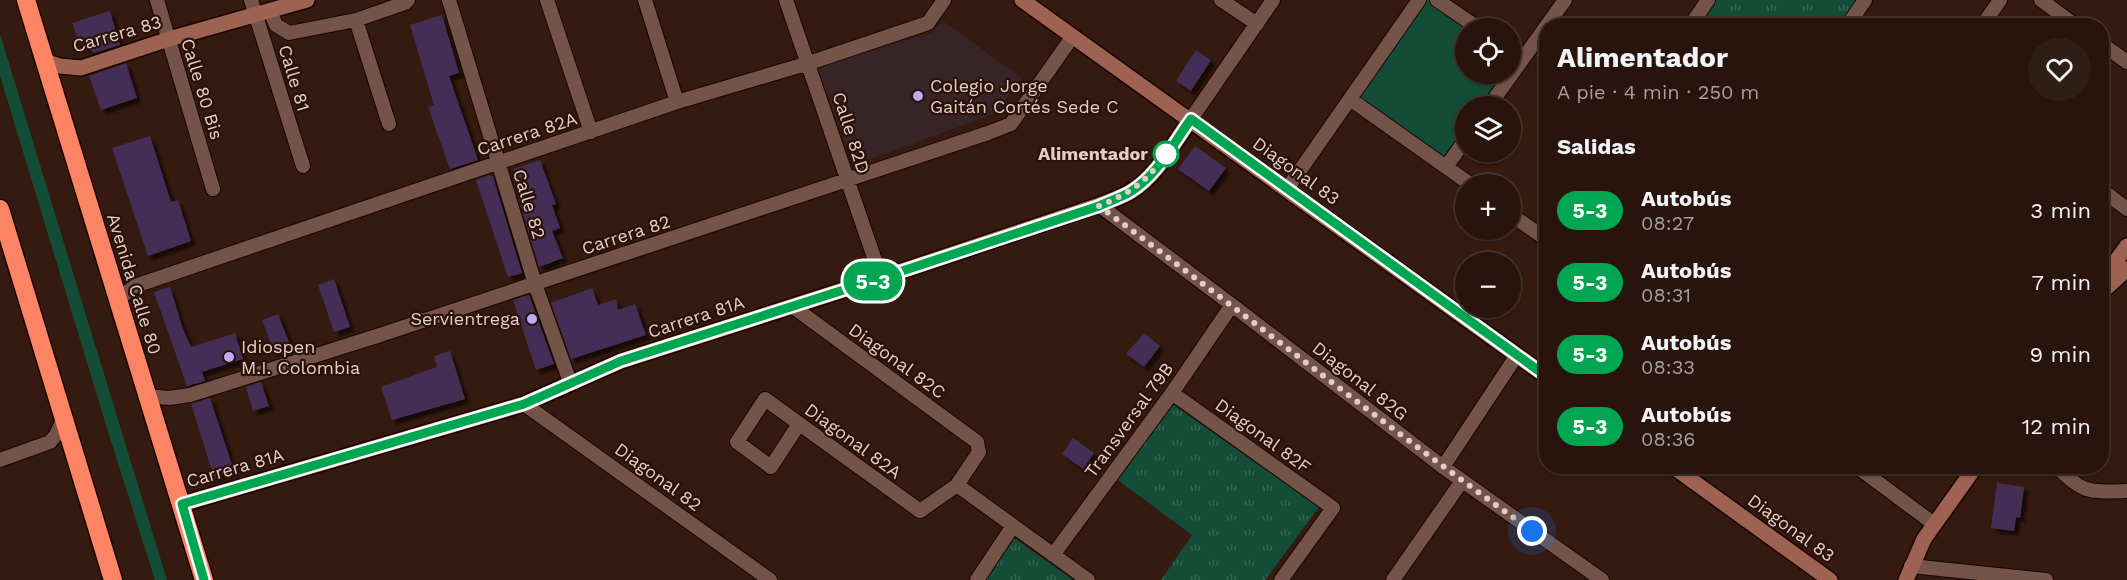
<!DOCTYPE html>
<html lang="es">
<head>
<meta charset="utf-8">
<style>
	body { margin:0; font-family:"Work Sans",sans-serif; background:#301d15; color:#f1f3f6; height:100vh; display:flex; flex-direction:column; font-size:22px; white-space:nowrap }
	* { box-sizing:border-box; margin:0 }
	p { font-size:20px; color:#a59e9d }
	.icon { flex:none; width:33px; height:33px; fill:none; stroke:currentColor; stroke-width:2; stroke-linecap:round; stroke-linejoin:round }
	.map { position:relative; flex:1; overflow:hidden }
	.panel { position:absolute; left:1539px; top:18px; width:570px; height:456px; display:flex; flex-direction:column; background:#28140c; border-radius:24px; box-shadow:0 2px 4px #0004,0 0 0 2px #44332d }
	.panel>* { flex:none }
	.badge { padding:0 12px; border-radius:20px; font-size:21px; line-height:39px }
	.fabs { position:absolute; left:1455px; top:18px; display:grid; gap:12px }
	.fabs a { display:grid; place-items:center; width:66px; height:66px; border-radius:50%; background:#28140c; box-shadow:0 2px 4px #0004,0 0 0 2px #44332d; font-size:30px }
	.you { position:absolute; width:30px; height:30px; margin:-15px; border:4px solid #fff; border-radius:50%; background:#1a73e8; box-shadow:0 0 0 9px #1a73e833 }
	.map>.badge { position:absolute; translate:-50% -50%; box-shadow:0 0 0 3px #fff }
	h2 { padding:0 18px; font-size:22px; line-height:54px }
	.round { display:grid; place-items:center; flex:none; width:63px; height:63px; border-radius:32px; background:#301d15 }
	.head { display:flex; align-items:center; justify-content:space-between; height:102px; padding:0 18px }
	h1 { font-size:28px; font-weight:700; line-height:45px }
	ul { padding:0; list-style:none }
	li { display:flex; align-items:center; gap:18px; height:72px; padding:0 18px }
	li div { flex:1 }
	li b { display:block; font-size:22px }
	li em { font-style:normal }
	li .badge { min-width:66px; font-weight:700; text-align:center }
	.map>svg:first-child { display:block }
	.education { fill:#372427 }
	.green { fill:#134d38 }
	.park { fill:url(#park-tufts) }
	.building { fill:#442f57; filter:url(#shadow) }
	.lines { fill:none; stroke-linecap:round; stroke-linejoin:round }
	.street-casing { stroke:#1c0400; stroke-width:16 }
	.secondary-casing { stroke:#1c0400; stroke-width:18 }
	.highway-casing { stroke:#1c0400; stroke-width:21 }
	.street { stroke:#745448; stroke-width:14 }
	.secondary { stroke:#9d6251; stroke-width:15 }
	.highway { stroke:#fc8465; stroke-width:18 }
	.line-casing { stroke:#fff; stroke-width:14 }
	.line { stroke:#00a651; stroke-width:9 }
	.walk { stroke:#e1cec6; stroke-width:6; stroke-dasharray:0 10.8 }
	.poi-dot { fill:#bbaaf6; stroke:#2b1107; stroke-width:2 }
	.stop-dot { fill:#fff; stroke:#00a651; stroke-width:3 }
	.labels { text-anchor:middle; stroke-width:4.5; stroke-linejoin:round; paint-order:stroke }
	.street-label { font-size:18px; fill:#e1cec6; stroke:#2b1107 }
	.poi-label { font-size:18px; fill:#e1cec6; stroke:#2b1107; text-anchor:start }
	.stop-label { font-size:18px; font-weight:bold; fill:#e1cec6; stroke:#2b1107; text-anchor:end }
</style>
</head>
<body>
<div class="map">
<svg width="2127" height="580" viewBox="0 0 2127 580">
	<defs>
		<pattern id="park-tufts" width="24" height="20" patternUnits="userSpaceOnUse" patternTransform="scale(1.5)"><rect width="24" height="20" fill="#134d38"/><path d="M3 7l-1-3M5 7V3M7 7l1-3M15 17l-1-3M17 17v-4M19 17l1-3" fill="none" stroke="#356553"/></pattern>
		<filter id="shadow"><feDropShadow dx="4.5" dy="4.5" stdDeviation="1.5" flood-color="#0009"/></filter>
	</defs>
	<rect width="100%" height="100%" fill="#351a10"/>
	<path class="education" d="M943,21L1022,78L994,114L854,165L817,67L933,32Z"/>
	<path class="green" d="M1419,0H1437L1478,28H1466V74H1510L1511,51L1522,59L1489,106H1466L1465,139L1446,167L1350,99Z
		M0,34L167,580H155L110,438L0,76Z"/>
	<path class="park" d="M1708,0H1854L1861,5L1847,25L1690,26Z
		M1172,404L1319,507L1265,580H1161L1192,535L1118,480Z
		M1013,537L1073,580H984Z"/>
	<path class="building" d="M110,11L120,45L94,53L79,43L72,23Z
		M442,15L459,73L449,76L478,160L450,169L428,107L434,105L410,25Z
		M1196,50L1211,60L1191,91L1176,81Z
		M126,63L137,98L101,110L89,76Z
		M150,136L171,202L178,200L191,241L148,256L112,148Z
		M1195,146L1226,168L1209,191L1178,169Z
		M540,160L556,204L552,205L560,228L552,231L563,258L539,267L518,196L524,201L513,169Z
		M490,175L493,177L522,273L508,277L476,180Z
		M334,279L350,327L334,332L318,285Z
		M170,287L183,329L191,347L235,333L243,359L202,372L205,381L187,386L154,292Z
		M592,288L598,305L616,299L618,310L635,304L646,335L571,359L551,303Z
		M529,295L554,364L536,370L513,300Z
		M278,314L291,347L274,352L262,320Z
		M1144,333L1160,346L1144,367L1126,354Z
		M450,351L465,399L392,420L381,387L437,367L434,356Z
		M261,382L269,406L253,411L246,387Z
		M210,398L234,471L214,477L191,404Z
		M1073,438L1094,453L1083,469L1062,454Z
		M1997,483L2024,487L2020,518L2016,517L2014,531L1991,528Z"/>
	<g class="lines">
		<g class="street-casing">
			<path id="street" d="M157,0L213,189
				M251,0L303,166
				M449,0L535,284L570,382
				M547,0L591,132
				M645,0L677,102
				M786,0L881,278
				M1221,0L1257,24
				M1437,0L1478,28
				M2041,0L2076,26
				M270,11L276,25L289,33L356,20L405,3L408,0
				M356,20L389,124
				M1690,26L1708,0
				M1847,26L1865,0
				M1982,26L2000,0
				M2102,44L2127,62
				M1350,99L1470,184
				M1489,106L1565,0
				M1191,119L1273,0
				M1446,167L1466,139
				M1287,189L1419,0
				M2102,190L2127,209
				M1099,205L1232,305L1443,467L1602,580
				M1510,214L1546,239
				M117,300L135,286L677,102L809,63L928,23L944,0
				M792,306L977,442L979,452L957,485L920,511L765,399L737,442L771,467L799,424
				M1172,393L1333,508L1281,580
				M146,396L169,398L190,395L377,336L988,133L1011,124L1073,36
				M524,404L770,580
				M0,460L50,442L56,435L63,420
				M1856,466L1934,524
				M2056,466C2083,494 2090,492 2127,491
				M1443,467L1517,355
				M957,485L1088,580
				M1053,555L1172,393L1232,305
				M1911,566L2046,580
				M977,580L1013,526
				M1393,580L1462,481"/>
		</g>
		<g class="secondary-casing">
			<path id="secondary" d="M1022,0L1546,376
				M45,61L60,66L81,68L169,39L307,0
				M2104,290L2127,269
				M2102,292L2113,265L2127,246
				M1672,466L1830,580
				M182,504L524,404L621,361L881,278L1099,205C1109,201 1120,198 1130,192C1157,176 1173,144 1191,119
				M1906,580L1924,539L1976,466"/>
		</g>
		<g class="highway-casing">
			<path id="highway" d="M26,0L204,580
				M0,209L113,580"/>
		</g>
		<use href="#street" class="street"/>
		<use href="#secondary" class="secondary"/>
		<use href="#highway" class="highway"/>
	</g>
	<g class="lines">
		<g class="line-casing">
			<path id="line" d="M204,580L182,504L524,404L621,361L881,278L1099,206C1109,201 1120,198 1130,192C1157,176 1173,144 1191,119L1546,376"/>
		</g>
		<use href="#line" class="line"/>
		<path class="walk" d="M1166,154C1147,182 1130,193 1099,206C1244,313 1385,426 1532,531"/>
	</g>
	<g class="poi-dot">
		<circle cx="918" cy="96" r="6"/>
		<circle cx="532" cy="319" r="6"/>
		<circle cx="229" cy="357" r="6"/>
	</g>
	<circle class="stop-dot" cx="1166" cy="154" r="12"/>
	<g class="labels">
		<g class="street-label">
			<text transform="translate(117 34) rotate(-16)" y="6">Carrera 83</text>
			<text transform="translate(294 78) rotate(73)" y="6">Calle 81</text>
			<text transform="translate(202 89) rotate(73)" y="6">Calle 80 Bis</text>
			<text transform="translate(851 133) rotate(72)" y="6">Calle 82D</text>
			<text transform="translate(527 134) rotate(-18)" y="6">Carrera 82A</text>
			<text transform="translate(1296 171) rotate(36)" y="6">Diagonal 83</text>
			<text transform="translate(529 204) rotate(73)" y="6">Calle 82</text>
			<text transform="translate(626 235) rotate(-18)" y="6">Carrera 82</text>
			<text transform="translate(134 284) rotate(73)" y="6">Avenida Calle 80</text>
			<text transform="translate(696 317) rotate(-18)" y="6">Carrera 81A</text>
			<text transform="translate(897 361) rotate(36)" y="6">Diagonal 82C</text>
			<text transform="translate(1360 381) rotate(38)" y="6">Diagonal 82G</text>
			<text transform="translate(1129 420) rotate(-54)" y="6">Transversal 79B</text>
			<text transform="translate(1263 436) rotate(36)" y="6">Diagonal 82F</text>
			<text transform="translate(853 441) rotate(36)" y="6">Diagonal 82A</text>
			<text transform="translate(235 468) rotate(-16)" y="6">Carrera 81A</text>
			<text transform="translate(658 477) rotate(36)" y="6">Diagonal 82</text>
			<text transform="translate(1791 528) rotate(36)" y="6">Diagonal 83</text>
		</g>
		<g class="poi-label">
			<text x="930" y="92">Colegio Jorge<tspan x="930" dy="21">Gaitán Cortés Sede C</tspan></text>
			<text x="520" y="325" text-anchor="end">Servientrega</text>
			<text x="241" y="353">Idiospen<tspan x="241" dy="21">M.I. Colombia</tspan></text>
		</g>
		<g class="stop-label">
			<text x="1148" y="160">Alimentador</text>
		</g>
	</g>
</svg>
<div class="fabs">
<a><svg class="icon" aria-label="locate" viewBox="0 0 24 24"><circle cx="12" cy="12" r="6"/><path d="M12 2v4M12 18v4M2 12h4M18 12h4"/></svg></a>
<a><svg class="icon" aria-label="layers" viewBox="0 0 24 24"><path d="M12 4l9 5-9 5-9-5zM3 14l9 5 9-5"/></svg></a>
<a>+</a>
<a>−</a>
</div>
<div class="you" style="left:1532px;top:531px"></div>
<b class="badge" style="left:873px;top:281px;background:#00a651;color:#fff">5-3</b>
<section class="panel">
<div class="head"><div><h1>Alimentador</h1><p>A pie · 4 min · 250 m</p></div><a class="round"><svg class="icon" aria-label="heart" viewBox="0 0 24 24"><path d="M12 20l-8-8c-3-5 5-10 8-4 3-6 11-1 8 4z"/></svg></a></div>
<h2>Salidas</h2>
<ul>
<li><span class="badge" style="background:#00a651;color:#fff">5-3</span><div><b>Autobús</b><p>08:27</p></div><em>3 min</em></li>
<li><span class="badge" style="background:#00a651;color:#fff">5-3</span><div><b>Autobús</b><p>08:31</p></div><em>7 min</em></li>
<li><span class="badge" style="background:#00a651;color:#fff">5-3</span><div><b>Autobús</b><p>08:33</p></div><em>9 min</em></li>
<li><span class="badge" style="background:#00a651;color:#fff">5-3</span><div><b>Autobús</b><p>08:36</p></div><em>12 min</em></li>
</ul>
</section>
</div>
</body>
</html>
